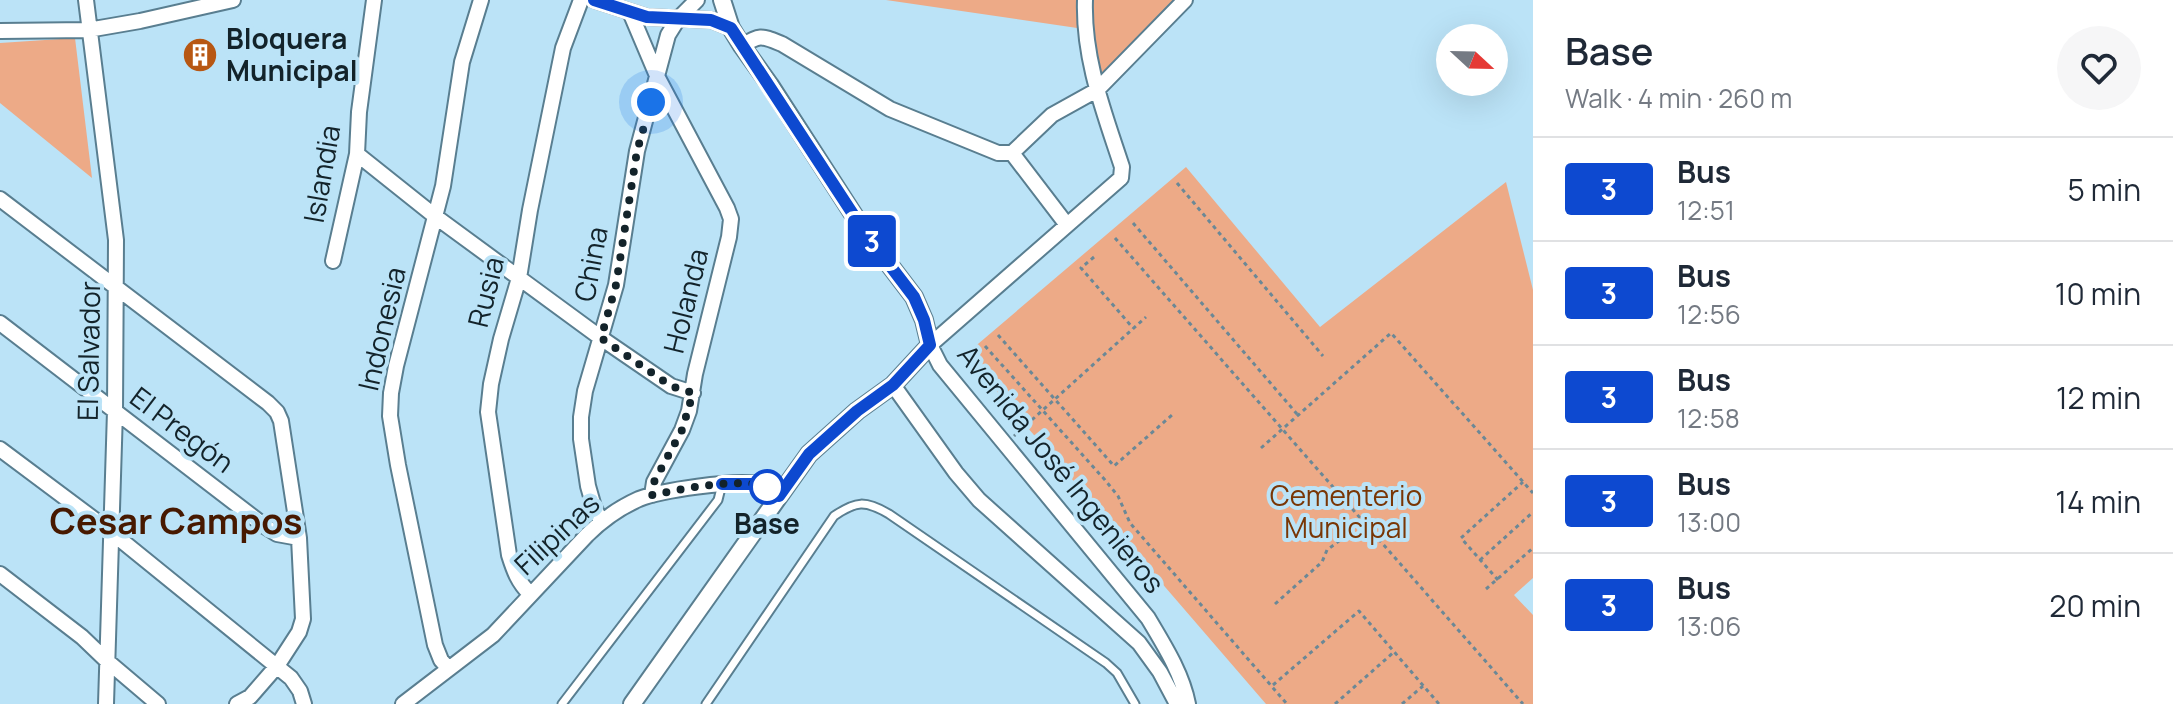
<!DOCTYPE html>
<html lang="en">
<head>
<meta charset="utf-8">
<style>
	body { margin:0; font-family:Manrope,sans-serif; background:#f6f6f7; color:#1f2937; height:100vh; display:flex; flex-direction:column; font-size:30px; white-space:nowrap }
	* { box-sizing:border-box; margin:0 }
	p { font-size:26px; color:#747a83 }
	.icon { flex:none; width:44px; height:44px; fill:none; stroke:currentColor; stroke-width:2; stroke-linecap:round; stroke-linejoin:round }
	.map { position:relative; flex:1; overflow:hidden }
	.sheet { display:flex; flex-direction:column; background:#fff; width:640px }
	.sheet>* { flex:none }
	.badge { padding:0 16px; border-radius:6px; font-size:28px; line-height:52px }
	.needle { width:52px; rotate:112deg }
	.tools { position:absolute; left:1436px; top:24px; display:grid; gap:16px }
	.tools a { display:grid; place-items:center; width:72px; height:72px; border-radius:50%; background:#fff; box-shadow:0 8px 32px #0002; font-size:40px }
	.you { position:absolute; width:40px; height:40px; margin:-20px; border:6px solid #fff; border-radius:50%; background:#1a73e8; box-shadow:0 0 0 12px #1a73e833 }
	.map>.badge { position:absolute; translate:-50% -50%; box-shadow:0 0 0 4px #fff }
	.round { display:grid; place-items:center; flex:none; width:84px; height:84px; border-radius:42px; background:#f6f6f7 }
	.head { display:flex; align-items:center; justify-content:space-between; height:136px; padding:0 32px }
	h1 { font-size:38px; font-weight:600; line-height:60px }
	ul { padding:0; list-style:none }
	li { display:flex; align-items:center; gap:24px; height:104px; padding:0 32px; border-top:2px solid #e0e1e3 }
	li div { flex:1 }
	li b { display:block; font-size:30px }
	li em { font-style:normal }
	li .badge { min-width:88px; font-weight:700; text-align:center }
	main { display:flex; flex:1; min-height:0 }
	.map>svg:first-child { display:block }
	.green { fill:#edaa87 }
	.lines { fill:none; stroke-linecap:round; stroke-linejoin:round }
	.service-casing { stroke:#597e90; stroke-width:11 }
	.minor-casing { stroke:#597e90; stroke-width:18 }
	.tertiary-casing { stroke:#597e90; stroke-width:20 }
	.path { stroke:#6b8896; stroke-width:3; stroke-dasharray:4 4; stroke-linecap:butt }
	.service { stroke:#fff; stroke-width:7 }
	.minor { stroke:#fff; stroke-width:14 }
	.tertiary { stroke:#fff; stroke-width:16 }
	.line-casing { stroke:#fff; stroke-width:18 }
	.line { stroke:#0d49d0; stroke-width:12 }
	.walk { stroke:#13232a; stroke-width:8; stroke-dasharray:0 14.4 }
	.stop-dot { fill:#fff; stroke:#0d49d0; stroke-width:4 }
	.labels { text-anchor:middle; stroke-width:8; stroke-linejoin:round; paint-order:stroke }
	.poi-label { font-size:28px; font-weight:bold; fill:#13232a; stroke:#bbe3f7; text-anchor:start }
	.street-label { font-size:28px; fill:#13232a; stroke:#bbe3f7 }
	.park-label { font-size:28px; fill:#793605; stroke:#bbe3f7 }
	.stop-label { font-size:28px; font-weight:bold; fill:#13232a; stroke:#bbe3f7 }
	.district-label { font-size:36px; font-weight:bold; fill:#471900; stroke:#bbe3f7 }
</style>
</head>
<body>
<main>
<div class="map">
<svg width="1533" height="704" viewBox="0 0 1533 704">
	<rect width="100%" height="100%" fill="#bbe3f7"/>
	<path class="green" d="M886,0H1185L1097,90L1084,29Z
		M75,38L92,178L0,103V43Z
		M1186,167L1320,327L1506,182L1533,290V578L1514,595L1533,615V704H1266L965,355Z"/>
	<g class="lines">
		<g class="service-casing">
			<path id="service" d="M562,704L718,500L722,484
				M706,704L834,516C856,501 865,500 889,514L1106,663L1117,673L1135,704"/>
		</g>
		<g class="minor-casing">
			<path id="minor" d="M86,0L116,240L115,411L106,704
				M594,0L647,17L711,20L731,28
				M1085,0C1083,59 1104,112 1122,167L1121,178L930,345L940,365L1148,618C1164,645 1182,673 1188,704
				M630,12L658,78L727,208L731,219L729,237L695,374L689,411L682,430L654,482L652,495
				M0,31L88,30L140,21L233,0
				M742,46C760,34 762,36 782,44L890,109L998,153H1012L1052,115L1097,90L1185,0
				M1012,153L1067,225
				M357,154L436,217L601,338L671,386L693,393
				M0,199L268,403L277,412L281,421L299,538L303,619L299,632L277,666L250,697L237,704
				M333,261L357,154L359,112L374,0
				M0,323L266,527L277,534L299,538
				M893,385L956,473L979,500L1139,643L1160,672L1177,704
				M0,449L111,532L291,678L300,691L304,704
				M601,521L594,507L588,486L581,439V417L585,391L616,285L637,151L668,35L678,19L697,0
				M0,574L82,637L106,660L158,704
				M530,594C518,582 514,571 509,555L488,412L491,384L501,339L519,278L530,210L563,48L581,0
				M448,668L441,660L435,645L398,465L390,416L391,393L396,366L443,186L462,62L481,0
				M403,704L493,635L587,535C602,520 619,508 639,499C662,490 733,480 757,484C765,485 773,491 779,496"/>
		</g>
		<g class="tertiary-casing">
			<path id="tertiary" d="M632,704L809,454L857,411L893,385L930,345L924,320L914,297L866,234L770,85L742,46L731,28L722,0"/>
		</g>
		<path class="path" d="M1177,183L1323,356
			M1133,223L1297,414
			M1115,238L1523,704
			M1094,257L1081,268L1133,328
			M998,335L1114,466L1172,415
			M985,346L1105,480L1118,496L1130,523L1287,704
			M1014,436L1146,317
			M1261,448L1391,333L1533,493
			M1480,560L1533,512
			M1498,580L1461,538L1523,482
			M1486,589L1533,548
			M1275,604L1322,562L1327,550L1343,538
			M1273,685L1359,611L1439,704
			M1335,704L1394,652
			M1402,704L1423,686"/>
		<use href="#service" class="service"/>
		<use href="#minor" class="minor"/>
		<use href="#tertiary" class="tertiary"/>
	</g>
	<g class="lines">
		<g class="line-casing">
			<path id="line" d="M594,0L647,17L711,20L731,28L866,234L914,297L924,320L930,345L893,385L857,411L809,454L779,496L758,484H722"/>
		</g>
		<use href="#line" class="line"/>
		<path class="walk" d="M651,102L637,151L616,285L601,338L671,386L693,393L682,430L654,482L652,495C682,489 739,477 767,487"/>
	</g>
	<defs>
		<g id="building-disc" transform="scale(1.8)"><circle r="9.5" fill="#b75713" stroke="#bbe3f7"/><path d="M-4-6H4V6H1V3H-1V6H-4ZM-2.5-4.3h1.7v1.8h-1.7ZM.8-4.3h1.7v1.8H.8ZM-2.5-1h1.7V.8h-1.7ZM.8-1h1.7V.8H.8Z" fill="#fff"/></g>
	</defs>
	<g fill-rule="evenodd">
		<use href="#building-disc" x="200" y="55"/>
	</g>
	<circle class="stop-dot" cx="767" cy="487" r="16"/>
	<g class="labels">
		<g class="poi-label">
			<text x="226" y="49">Bloquera<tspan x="226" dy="32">Municipal</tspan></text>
		</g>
		<g class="street-label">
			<text transform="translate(322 174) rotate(-80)" y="10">Islandia</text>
			<text transform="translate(591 264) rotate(-79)" y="10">China</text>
			<text transform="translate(486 292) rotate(-76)" y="10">Rusia</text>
			<text transform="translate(686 301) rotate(-76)" y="10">Holanda</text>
			<text transform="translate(382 329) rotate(-77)" y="10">Indonesia</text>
			<text transform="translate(89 351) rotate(-89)" y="10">El Salvador</text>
			<text transform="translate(182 430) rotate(37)" y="10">El Pregón</text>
			<text transform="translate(1061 469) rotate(51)" y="10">Avenida José Ingenieros</text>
			<text transform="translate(557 534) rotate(-43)" y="10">Filipinas</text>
		</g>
		<g class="park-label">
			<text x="1346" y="506">Cementerio<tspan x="1346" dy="32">Municipal</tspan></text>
		</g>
		<g class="stop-label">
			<text x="767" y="534">Base</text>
		</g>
		<g class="district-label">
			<text x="176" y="534">Cesar Campos</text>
		</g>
	</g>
</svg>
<div class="tools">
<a><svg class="needle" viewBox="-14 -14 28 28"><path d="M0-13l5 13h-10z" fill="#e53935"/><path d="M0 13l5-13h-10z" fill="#747a83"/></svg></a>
</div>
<div class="you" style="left:651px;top:102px"></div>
<b class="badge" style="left:872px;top:241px;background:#0d49d0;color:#fff">3</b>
</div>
<section class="sheet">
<div class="head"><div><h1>Base</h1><p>Walk · 4 min · 260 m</p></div><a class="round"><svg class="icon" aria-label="heart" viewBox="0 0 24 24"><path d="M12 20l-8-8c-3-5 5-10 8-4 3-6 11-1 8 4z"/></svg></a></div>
<ul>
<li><span class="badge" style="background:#0d49d0;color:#fff">3</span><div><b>Bus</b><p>12:51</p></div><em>5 min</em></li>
<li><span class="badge" style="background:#0d49d0;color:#fff">3</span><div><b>Bus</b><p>12:56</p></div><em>10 min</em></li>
<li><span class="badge" style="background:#0d49d0;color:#fff">3</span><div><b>Bus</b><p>12:58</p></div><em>12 min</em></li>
<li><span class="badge" style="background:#0d49d0;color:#fff">3</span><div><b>Bus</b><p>13:00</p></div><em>14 min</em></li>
<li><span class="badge" style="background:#0d49d0;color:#fff">3</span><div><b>Bus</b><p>13:06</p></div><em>20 min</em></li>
</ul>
</section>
</main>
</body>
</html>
